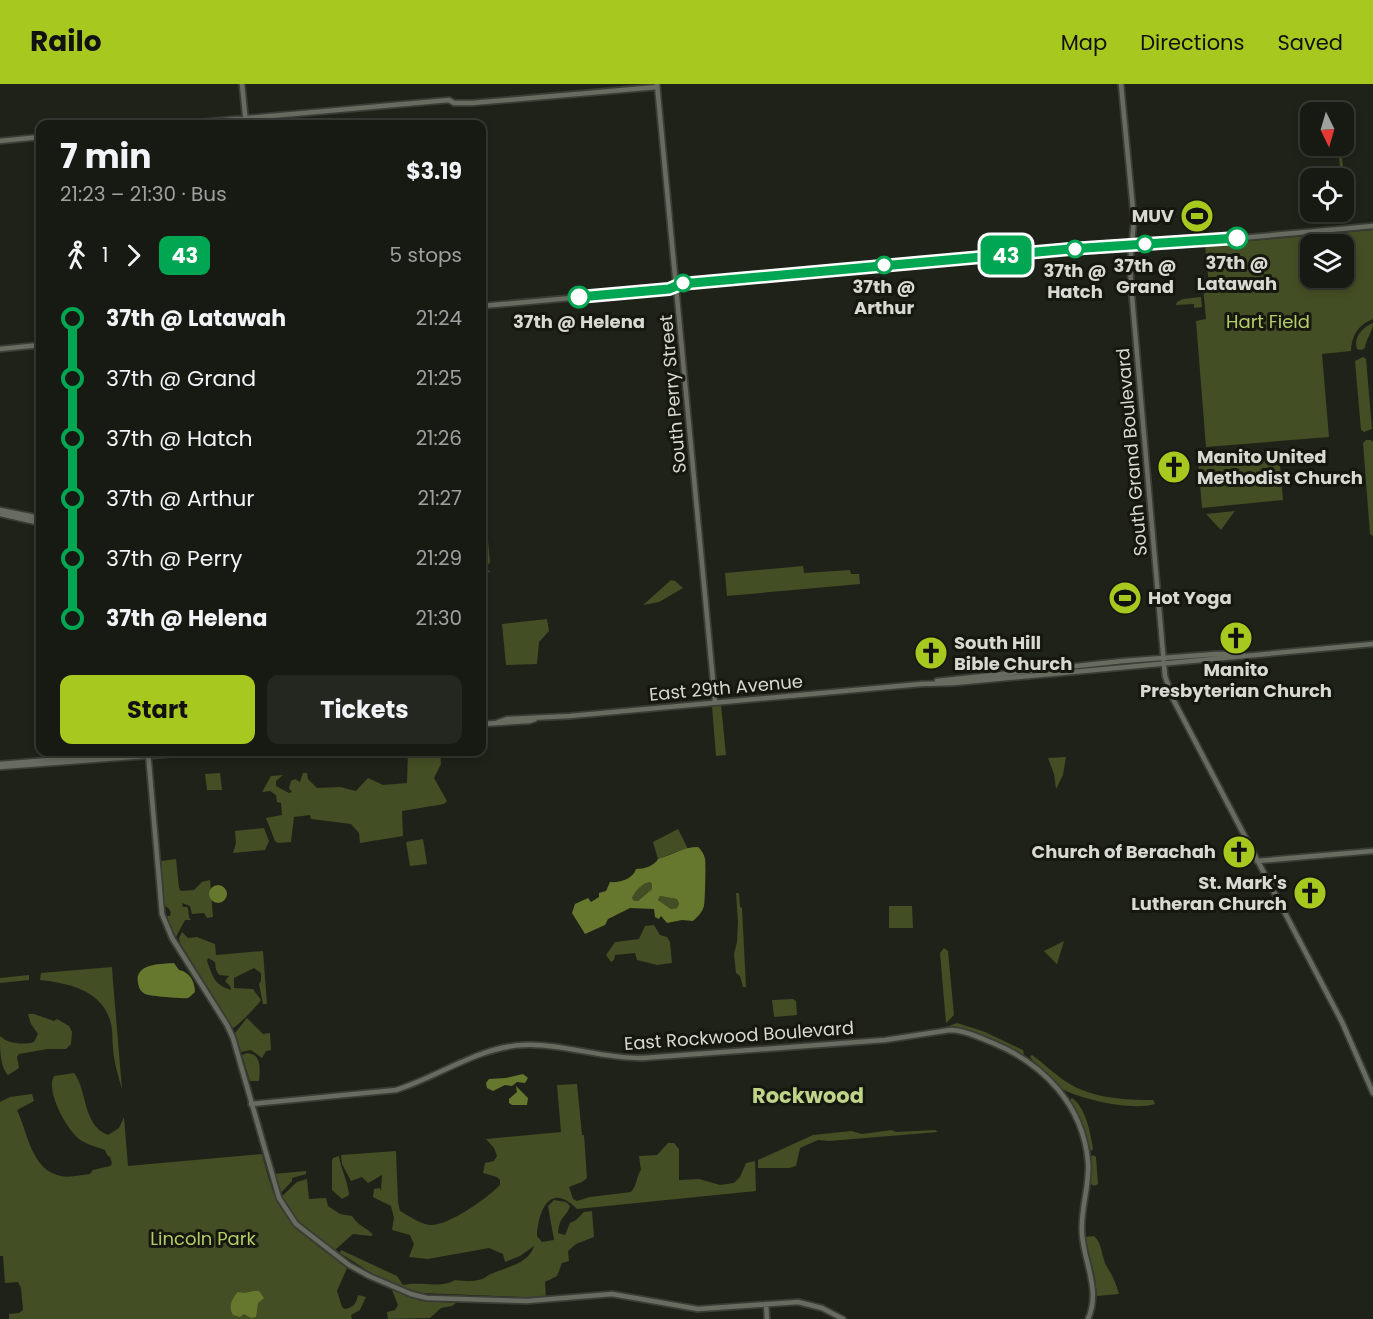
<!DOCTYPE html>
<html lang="en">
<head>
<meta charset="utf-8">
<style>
	body { margin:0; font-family:Poppins,sans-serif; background:#242720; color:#f1f3f6; height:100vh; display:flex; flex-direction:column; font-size:22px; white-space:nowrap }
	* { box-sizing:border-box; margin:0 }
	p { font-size:20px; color:#9ea19f }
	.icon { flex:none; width:33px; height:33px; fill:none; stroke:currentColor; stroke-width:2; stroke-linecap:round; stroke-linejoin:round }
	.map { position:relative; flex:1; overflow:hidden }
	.panel { position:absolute; left:36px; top:36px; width:450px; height:636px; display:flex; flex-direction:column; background:#171a12; border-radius:12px; box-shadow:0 3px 9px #0003,0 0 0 2px #363832 }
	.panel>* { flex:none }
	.badge { padding:0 12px; border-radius:9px; font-size:21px; line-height:39px }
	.needle { width:39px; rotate:175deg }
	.controls { position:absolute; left:1300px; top:18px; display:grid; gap:12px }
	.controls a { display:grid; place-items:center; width:54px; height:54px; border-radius:12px; background:#171a12; box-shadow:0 3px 9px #0003,0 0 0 2px #363832; font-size:30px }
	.map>.badge { position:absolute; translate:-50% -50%; box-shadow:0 0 0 3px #fff }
	.legs { display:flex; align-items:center; gap:9px; height:66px; padding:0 24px; font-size:20px }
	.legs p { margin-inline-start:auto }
	.summary { display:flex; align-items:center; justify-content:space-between; height:102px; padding:0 24px }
	h1 { font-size:33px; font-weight:700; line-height:45px }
	.action { display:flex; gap:12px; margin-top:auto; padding:12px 24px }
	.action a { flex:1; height:69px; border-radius:12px; background:#a7c81e; color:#111; font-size:24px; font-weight:700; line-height:69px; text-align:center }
	.action a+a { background:#242720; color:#f1f3f6 }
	ul { padding:0 24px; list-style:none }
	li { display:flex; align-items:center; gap:21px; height:60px; font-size:22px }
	li i { display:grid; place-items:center; width:9px; height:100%; margin:0 8px; background:currentColor }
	li i::after { content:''; width:15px; height:15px; margin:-8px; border:4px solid; border-radius:50%; background:#171a12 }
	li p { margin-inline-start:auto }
	li:first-child i { background:linear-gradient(#0000 50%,currentColor 0) }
	li:last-child i { background:linear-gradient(currentColor 50%,#0000 0) }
	header { display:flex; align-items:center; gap:36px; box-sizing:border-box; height:84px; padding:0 30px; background:#a7c81e; color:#111 }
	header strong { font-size:28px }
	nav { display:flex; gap:33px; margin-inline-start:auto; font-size:21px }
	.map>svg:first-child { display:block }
	.green { fill:#434e24; fill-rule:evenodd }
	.water { fill:#66782d; fill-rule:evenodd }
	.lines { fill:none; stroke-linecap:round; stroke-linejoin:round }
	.secondary-casing { stroke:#3a3c35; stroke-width:8 }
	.secondary { stroke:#686b60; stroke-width:4.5 }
	.line-1-casing { stroke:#fff; stroke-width:14 }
	.line-1 { stroke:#00a651; stroke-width:9 }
	.stop-1-dot { fill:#fff; stroke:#00a651; stroke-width:3 }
	.labels { text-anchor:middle; stroke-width:6; stroke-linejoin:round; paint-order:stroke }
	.poi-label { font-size:18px; font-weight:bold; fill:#d7d9d2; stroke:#16180f; text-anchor:end }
	.stop-label { font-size:18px; font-weight:bold; fill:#d7d9d2; stroke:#16180f }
	.park-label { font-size:18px; fill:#b3cd66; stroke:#16180f }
	.street-label { font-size:18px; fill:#d7d9d2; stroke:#16180f }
	.quarter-label { font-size:21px; font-weight:bold; fill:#bfd389; stroke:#16180f }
</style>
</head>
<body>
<header>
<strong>Railo</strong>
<nav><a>Map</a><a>Directions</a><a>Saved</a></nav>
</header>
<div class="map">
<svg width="1373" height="1235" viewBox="0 0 1373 1235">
	<rect width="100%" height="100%" fill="#1f2218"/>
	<path class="green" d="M1338,62H1341L1348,138L1345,139L1344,94H1341Z
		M1373,146V235C1359,240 1351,252 1351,267L1322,270L1329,353L1206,363L1196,237L1206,235L1203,202H1209L1205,161ZM1311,160H1344V194H1311Z
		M1201,213L1202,223L1194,224V220L1176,221L1177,218L1183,215Z
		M1373,239C1373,248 1366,254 1365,264L1361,266L1357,265C1353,253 1363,243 1373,239Z
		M1363,273L1366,275L1372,345L1364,348L1361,346L1355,277Z
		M1366,356H1371L1373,358V452L1370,450L1363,359Z
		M1279,369L1283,416L1202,424L1198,376Z
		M1235,427L1221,446L1206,430Z
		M484,433L486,436L490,478L488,481V486L491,488L482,489V434Z
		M803,482L804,489L850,486L851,490H859L860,500L727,512L725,489Z
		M671,496L675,497L683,504L659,518L643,521Z
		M547,535L549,547L539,558L537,580L506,581L502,540Z
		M721,621L726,671L716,672L712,622Z
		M408,668H440L441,680L434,694L447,717L444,720L402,727L403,752L360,759L359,749L351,740L311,735L310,731L294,733L291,758L278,759L275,757L266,734L282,731L281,719L277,718L276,711L270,707L262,708L271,692L283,691L276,697V702L289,709L292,708L289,704L291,697L295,695L300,698L303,689H307L308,695L317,704L340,703L356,707L368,694L383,701L407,699Z
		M1066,673L1063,691L1056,705L1054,690L1048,674Z
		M220,689L222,706H207L205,690Z
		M264,744L269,757L265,766L233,769L236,759L235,747Z
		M678,745L688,765C677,766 668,772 658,775L653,758Z
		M423,755L427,780L410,782L406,758Z
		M176,775L179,804L181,807L194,806L202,798L210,796L213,833L207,834L204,829L192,830L190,822L182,819L183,823H187C190,827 187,832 191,836H185L175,855L167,832H170C172,826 168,824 164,821L161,777Z
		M650,798L652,800V805L638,817H634L632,814C636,806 641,799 650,798Z
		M736,809H739L740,823L742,824L746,903H743L740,892L736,889L734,870L737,858L738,838Z
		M660,812L677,815L679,820L677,824L671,825L658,816Z
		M889,822H912L913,844H889Z
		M654,841L660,851L667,853L670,858L672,879L657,881L637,876L635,869L615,871L614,876L611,878L606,871L615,858L639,855L645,842Z
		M182,848L188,854L197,853L215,860L216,871L263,867L267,920H263L259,900L261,897V889L254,884L234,894V904L253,905L261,916C259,920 237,943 233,944L180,859L179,854ZM208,874L215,878L216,886L219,891L229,892L225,897L230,902L231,906C213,900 213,892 207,877Z
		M1064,857L1057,880L1044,867Z
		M944,864L948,867L954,931L946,939L940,869Z
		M112,883L113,898L122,1005C118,992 114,978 113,964C112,956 113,948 111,940C104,907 69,899 40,896L41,889Z
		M29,891V896L0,899V894Z
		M793,915L796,917L797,931L774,933L772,916Z
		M28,930H34L54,937L57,935L69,942L72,948L71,960L66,965H48L19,970L17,973L19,984L8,991C0,983 0,965 0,952C8,960 23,961 34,958L38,950L31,940Z
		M247,934L263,950L270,949L271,966L266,967L262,974L251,966L241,968L235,949Z
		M957,939L985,948L1023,966L1024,970L1022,971C1000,959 971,942 946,943Z
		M247,969C262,970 260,985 259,997H250L242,971Z
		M1032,971C1042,978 1051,987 1062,995C1088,1014 1122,1016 1153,1016L1155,1020C1132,1027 1085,1016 1064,1006C1061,1005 1038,981 1033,977L1030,972Z
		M74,989C88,1007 82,1041 108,1051L119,1044L124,1033L128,1082L262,1070C266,1085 270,1101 276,1115C290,1145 322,1164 347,1184L337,1207L342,1223L345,1225C354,1223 356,1220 358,1211L366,1213L360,1226L351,1231L352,1235H9V1230L19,1229L23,1226L21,1204L18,1198L5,1199L3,1172H0V1018L10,1013L32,1010L34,1017L17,1026C28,1049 31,1086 61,1092C69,1094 81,1091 90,1090L93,1086L110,1082L112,1080L110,1073L107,1071L105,1066C97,1063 89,1061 82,1057C68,1049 45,1007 54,992Z
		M577,1000L582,1051H584L587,1094L582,1098L569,1103L573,1115L577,1117L590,1113L631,1108C637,1102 636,1093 641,1086L639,1072L657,1071L668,1059H674L679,1065V1096L699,1095L720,1101L734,1099L740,1093L746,1079L755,1077L756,1107L577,1125C550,1097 538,1127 537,1152L542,1158L554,1156L548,1122L554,1116L566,1118L570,1122C566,1135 560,1130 558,1149L565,1151L570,1139L576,1136L584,1128L592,1127L594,1153L576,1160L568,1167L569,1177L562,1179L557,1192L545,1198L546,1214L420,1209L379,1194L340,1169L341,1166L397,1192L403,1201C420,1197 441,1205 455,1196C463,1197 470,1198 478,1196C485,1195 486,1192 491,1190C506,1183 529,1180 534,1162L520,1172L505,1178L503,1170L489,1164L428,1175L409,1173L414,1160L410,1151L392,1146L394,1134L391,1122L373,1113L374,1105L380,1104L381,1107L382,1091L368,1099L362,1093L351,1097L342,1080L341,1071L396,1067L398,1118L400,1127C409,1132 420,1140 430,1141C449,1142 487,1114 500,1101V1096L497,1093L483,1089L485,1079L494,1077L497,1072L494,1064L486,1055L561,1048L557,1001Z
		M1072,1014C1086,1024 1090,1048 1093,1064L1092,1067L1089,1065L1084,1044L1070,1016Z
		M892,1046L896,1048L935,1046L938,1048L829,1057L818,1056L800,1064L796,1082L789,1084H758V1076L813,1051L851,1047L862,1050Z
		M1093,1071L1096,1073L1098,1100L1094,1102L1091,1100V1073Z
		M339,1072C341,1086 348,1097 349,1111L342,1115L332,1106V1077L333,1074Z
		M306,1087V1090L292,1094V1097L280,1110L274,1090Z
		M307,1095L309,1115L326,1114L328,1122L340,1130L352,1132C360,1144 367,1143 373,1151L371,1152L353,1150L335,1166L299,1139L281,1113L297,1098Z
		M1094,1152C1103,1160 1101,1173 1107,1183C1113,1192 1116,1200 1119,1210L1097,1212L1095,1194L1085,1153Z
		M392,1206L421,1217L456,1219L452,1222L441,1224L430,1234L388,1235L387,1228L395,1226L398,1221Z"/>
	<path class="water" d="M698,763C702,767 704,770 705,775C706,778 705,820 704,822C702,829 697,833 693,837L682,836L667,839L661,832L659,835L655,833L654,825L630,824L608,835L605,841L585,850L572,829L575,820L588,814L591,818L599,813V809L606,807L610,798C620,799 633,795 636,785C644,785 654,782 658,775C672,771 683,763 698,763ZM650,798L652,800V805L638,817H634L632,814C636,806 642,799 650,798ZM660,812L677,815L679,820L677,824L671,825L658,816Z
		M209 810a9 9 0 1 1 18 0a9 9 0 1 1-18 0Z
		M174,879L179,886C190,888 195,898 195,908C194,909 190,913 188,914C183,915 149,912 145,910C140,907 139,904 138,899C134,879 162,880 174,879Z
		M523,990L528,994L525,999L517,998L512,1002L505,1001L493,1007L487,1004L486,999L489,995L506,994Z
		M516,1002L528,1014L527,1021H512L509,1019V1015L517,1008Z
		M254,1207H259L264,1214L258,1219L256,1233L251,1234L244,1230L240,1233L233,1231C228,1223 232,1214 238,1208L244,1209Z"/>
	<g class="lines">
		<g class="secondary-casing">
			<path id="secondary" d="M242,0L246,40
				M657,0L715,618
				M1121,0L1134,136L1130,180L1131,201L1165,592L1173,615L1342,938L1373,1009
				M181,40L449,16L454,19H472L657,3
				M0,57L40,53
				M482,222L669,205L681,200L1070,165L1241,154L1373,142
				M0,265L40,261
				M0,426L40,434
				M0,430L40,439
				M937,597L1123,577L1216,570H1243
				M496,639L507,635L570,632L921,600L954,599L1373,560
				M482,640L529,637L535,635
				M148,668L162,830L172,854L227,941L233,954L279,1114L296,1140L349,1181L369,1192L411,1210L427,1214L527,1217L612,1210L698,1225L798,1218L822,1224L843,1235
				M0,680L149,668
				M0,683L198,668
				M1257,777L1373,767
				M251,1020L396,1006C438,993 478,963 523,961C563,959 602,975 643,974L885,956L950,946C965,946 980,954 993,959C1044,980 1083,1021 1088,1078C1090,1102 1080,1125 1082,1150C1084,1179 1101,1206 1088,1235
				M766,1220L767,1235"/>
		</g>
		<use href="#secondary" class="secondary"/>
	</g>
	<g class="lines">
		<g class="line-1-casing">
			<path id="line-1" d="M579,213L669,205L681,200L1070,165L1237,154"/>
		</g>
		<use href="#line-1" class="line-1"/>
	</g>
	<defs>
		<g id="stadium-disc" transform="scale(1.725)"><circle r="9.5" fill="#a7c81e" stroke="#16180f"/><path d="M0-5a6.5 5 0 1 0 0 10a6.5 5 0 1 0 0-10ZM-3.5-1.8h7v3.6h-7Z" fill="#111"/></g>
		<g id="church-disc" transform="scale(1.725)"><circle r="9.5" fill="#a7c81e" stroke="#16180f"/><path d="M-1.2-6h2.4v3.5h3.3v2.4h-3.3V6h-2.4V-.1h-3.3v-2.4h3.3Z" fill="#111"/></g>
	</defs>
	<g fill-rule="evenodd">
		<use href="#stadium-disc" x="1197" y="132"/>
		<use href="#church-disc" x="1174" y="383"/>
		<use href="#stadium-disc" x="1125" y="514"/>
		<use href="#church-disc" x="1236" y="554"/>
		<use href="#church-disc" x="931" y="569"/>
		<use href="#church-disc" x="1239" y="768"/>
		<use href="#church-disc" x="1310" y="809"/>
	</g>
	<g class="stop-1-dot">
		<circle cx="1237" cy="154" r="10"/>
		<circle cx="1145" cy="160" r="8"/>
		<circle cx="1075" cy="165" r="8"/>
		<circle cx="884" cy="181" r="8"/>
		<circle cx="683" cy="199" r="8"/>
		<circle cx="579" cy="213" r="10"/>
	</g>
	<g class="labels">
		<g class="poi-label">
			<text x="1174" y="138">MUV</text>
			<text x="1197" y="379" text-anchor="start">Manito United<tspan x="1197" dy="21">Methodist Church</tspan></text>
			<text x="1148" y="520" text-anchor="start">Hot Yoga</text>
			<text x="954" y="565" text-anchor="start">South Hill<tspan x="954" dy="21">Bible Church</tspan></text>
			<text x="1236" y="592" text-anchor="middle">Manito<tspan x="1236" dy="21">Presbyterian Church</tspan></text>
			<text x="1216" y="774">Church of Berachah</text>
			<text x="1287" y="805">St. Mark's<tspan x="1287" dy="21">Lutheran Church</tspan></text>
		</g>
		<g class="stop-label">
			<text x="1237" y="185">37th @<tspan x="1237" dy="21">Latawah</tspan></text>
			<text x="1145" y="188">37th @<tspan x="1145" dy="21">Grand</tspan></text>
			<text x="1075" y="193">37th @<tspan x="1075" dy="21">Hatch</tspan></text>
			<text x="884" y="209">37th @<tspan x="884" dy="21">Arthur</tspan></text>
			<text x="579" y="244">37th @ Helena</text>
		</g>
		<g class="park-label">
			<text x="1268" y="244">Hart Field</text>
			<text x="203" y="1161">Lincoln Park</text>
		</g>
		<g class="street-label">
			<text transform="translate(673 310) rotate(-95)" y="6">South Perry Street</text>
			<text transform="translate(1132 368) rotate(-95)" y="6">South Grand Boulevard</text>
			<text transform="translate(726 604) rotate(-5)" y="6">East 29th Avenue</text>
			<text transform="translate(739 952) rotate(-4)" y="6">East Rockwood Boulevard</text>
		</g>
		<g class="quarter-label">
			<text x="808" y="1019">Rockwood</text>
		</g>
	</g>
</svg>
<div class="controls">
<a><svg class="needle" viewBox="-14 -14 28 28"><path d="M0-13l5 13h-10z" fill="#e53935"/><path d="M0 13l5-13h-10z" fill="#9ea19f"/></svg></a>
<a><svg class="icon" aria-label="locate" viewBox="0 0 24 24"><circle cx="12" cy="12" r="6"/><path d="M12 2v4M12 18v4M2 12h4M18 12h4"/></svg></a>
<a><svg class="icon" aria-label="layers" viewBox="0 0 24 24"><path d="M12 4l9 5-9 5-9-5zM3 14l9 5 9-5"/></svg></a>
</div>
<b class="badge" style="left:1006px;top:171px;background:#00a651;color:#fff">43</b>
<section class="panel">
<div class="summary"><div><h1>7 min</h1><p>21:23 – 21:30 · Bus</p></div><b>$3.19</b></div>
<div class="legs"><svg class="icon" aria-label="walk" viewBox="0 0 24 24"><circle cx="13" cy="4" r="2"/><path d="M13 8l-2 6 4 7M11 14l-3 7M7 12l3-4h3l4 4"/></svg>1<svg class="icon" aria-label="forward" viewBox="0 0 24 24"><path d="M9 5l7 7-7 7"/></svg><b class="badge" style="background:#00a651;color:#fff">43</b><p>5 stops</p></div>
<ul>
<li><i style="color:#00a651"></i><b>37th @ Latawah</b><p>21:24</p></li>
<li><i style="color:#00a651"></i><span>37th @ Grand</span><p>21:25</p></li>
<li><i style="color:#00a651"></i><span>37th @ Hatch</span><p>21:26</p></li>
<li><i style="color:#00a651"></i><span>37th @ Arthur</span><p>21:27</p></li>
<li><i style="color:#00a651"></i><span>37th @ Perry</span><p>21:29</p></li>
<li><i style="color:#00a651"></i><b>37th @ Helena</b><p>21:30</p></li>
</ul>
<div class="action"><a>Start</a><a>Tickets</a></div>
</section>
</div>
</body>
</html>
